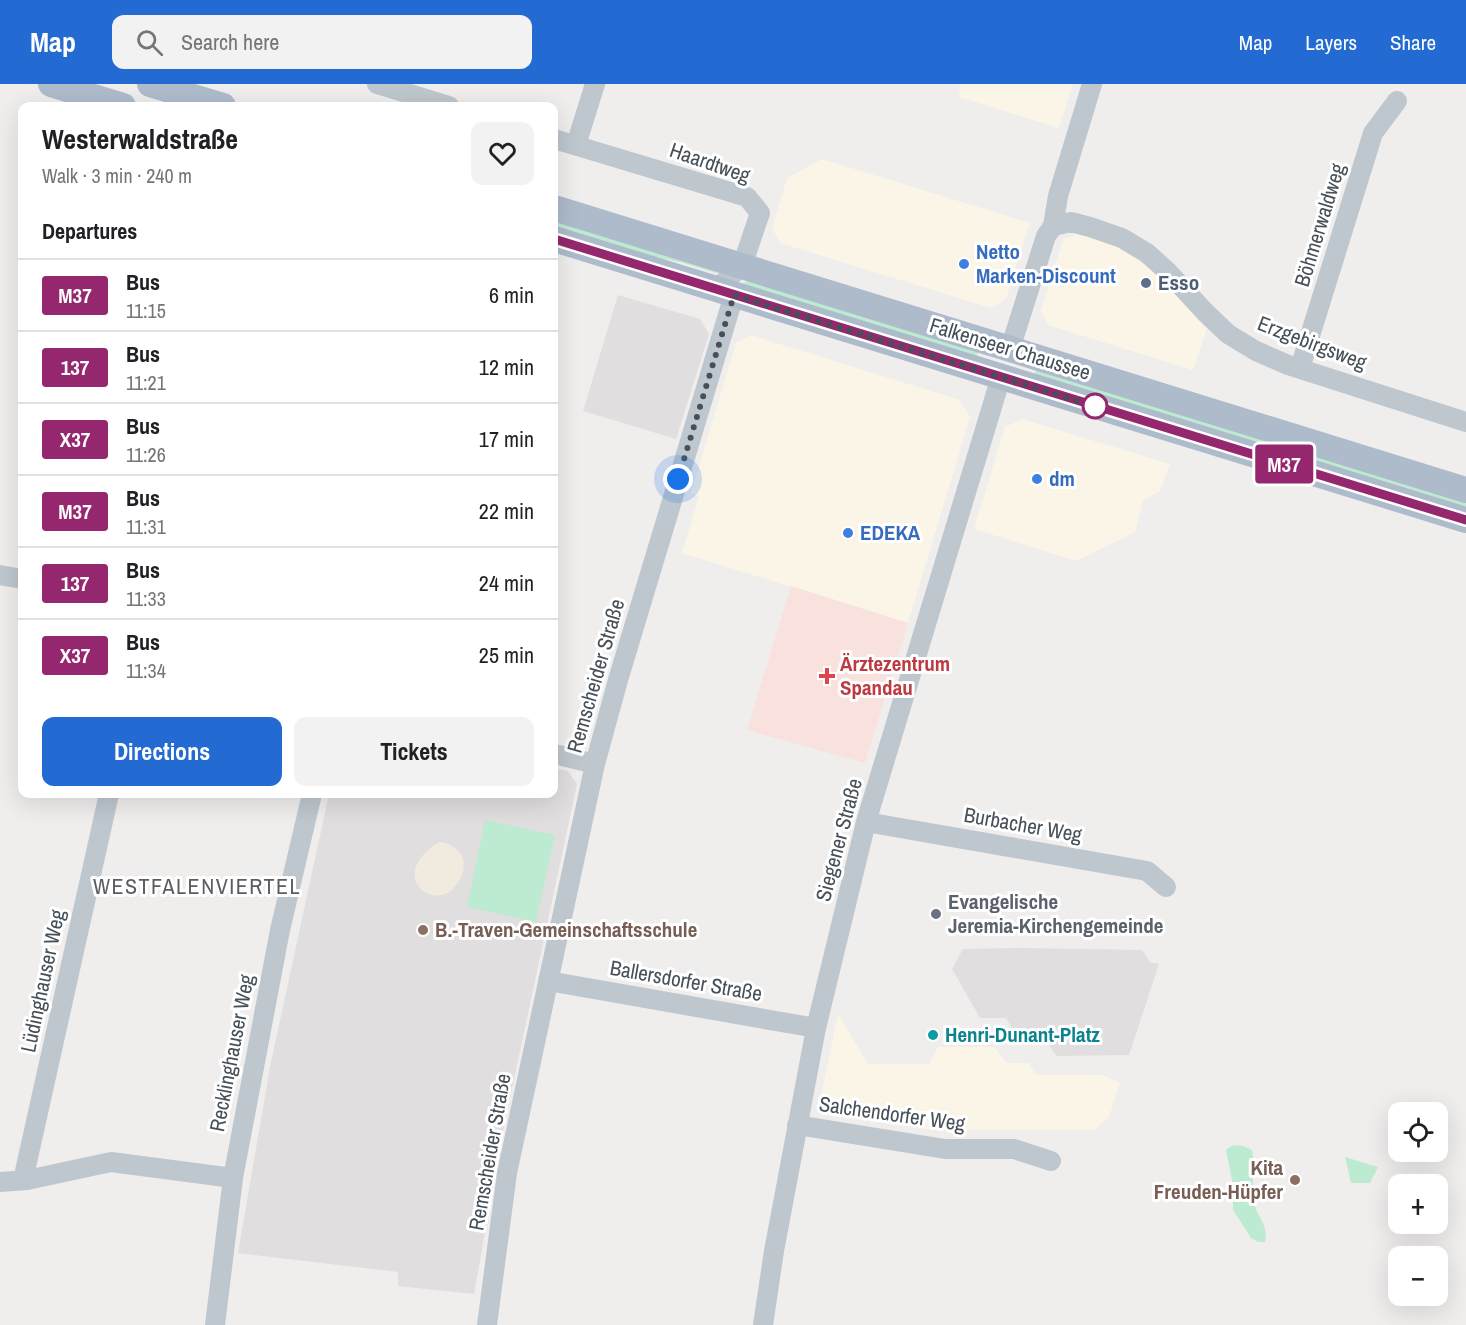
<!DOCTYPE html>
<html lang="en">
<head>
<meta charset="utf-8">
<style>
	body { margin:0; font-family:"Archivo Narrow",sans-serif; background:#f2f2f2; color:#202124; height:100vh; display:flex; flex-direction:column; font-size:22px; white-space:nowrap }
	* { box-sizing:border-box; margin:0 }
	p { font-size:20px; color:#757577 }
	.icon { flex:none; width:33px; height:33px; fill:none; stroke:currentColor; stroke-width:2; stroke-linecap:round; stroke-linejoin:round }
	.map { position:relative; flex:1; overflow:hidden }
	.side { position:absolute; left:18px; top:18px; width:540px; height:696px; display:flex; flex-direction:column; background:#fff; border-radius:12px; box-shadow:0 6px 24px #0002 }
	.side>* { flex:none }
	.badge { padding:0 12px; border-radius:4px; font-size:21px; line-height:39px }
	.tools { position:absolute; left:1388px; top:1018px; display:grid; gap:12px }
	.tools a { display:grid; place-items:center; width:60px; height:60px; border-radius:12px; background:#fff; box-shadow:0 6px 24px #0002; font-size:30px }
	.you { position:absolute; width:30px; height:30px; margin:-15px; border:4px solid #fff; border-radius:50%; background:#1a73e8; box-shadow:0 0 0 9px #1a73e833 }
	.map>.badge { position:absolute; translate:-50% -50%; box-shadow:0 0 0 3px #fff }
	h2 { padding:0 24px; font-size:22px; line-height:54px }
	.round { display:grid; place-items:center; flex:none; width:63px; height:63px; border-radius:12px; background:#f2f2f2 }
	.head { display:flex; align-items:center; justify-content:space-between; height:102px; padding:0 24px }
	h1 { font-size:28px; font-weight:800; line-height:45px }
	.cta { display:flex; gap:12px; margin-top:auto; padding:12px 24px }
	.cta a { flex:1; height:69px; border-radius:12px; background:#236ad3; color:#fff; font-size:24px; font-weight:800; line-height:69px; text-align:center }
	.cta a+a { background:#f2f2f2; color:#202124 }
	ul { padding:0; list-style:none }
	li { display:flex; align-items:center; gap:18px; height:72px; padding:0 24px; border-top:2px solid #e0e0e0 }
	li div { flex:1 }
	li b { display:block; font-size:22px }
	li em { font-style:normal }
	li .badge { min-width:66px; font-weight:700; text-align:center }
	header { display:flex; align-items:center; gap:36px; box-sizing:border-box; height:84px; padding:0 30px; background:#236ad3; color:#fff }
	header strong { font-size:28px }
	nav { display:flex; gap:33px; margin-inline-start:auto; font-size:21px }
	.search { width:420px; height:54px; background:#f2f2f2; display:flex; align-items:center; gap:15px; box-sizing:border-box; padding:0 21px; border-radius:12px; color:#757577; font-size:22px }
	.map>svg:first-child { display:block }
	.commercial { fill:#faf5e6 }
	.education { fill:#e0dede }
	.medical { fill:#f9e1de }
	.green { fill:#bdebd1 }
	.sand { fill:#f0ebde }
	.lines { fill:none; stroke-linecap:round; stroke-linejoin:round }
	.minor { stroke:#bec7ce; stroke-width:20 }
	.major { stroke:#aebbcb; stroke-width:26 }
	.line-casing { stroke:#fff; stroke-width:14 }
	.line { stroke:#95276e; stroke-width:9 }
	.walk { stroke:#465059; stroke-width:6; stroke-dasharray:0 10.8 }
	.shop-dot { fill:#3f7fe0; stroke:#fff; stroke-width:2 }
	.service-dot { fill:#5c6f8a; stroke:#fff; stroke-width:2 }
	.stop-dot { fill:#fff; stroke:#95276e; stroke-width:3 }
	.health-dot { fill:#e0444e; stroke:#fff; stroke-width:2 }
	.worship-dot { fill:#6b7280; stroke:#fff; stroke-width:2 }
	.education-dot { fill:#8d6e63; stroke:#fff; stroke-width:2 }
	.culture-dot { fill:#0f9aa8; stroke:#fff; stroke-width:2 }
	.labels { text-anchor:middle; stroke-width:6; stroke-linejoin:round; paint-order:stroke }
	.street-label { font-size:21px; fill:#465059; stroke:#fff }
	.shop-label { font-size:21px; font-weight:bold; fill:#366cbe; stroke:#fff; text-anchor:start }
	.service-label { font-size:21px; font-weight:bold; fill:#4e5e75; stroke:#fff; text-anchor:start }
	.health-label { font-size:21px; font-weight:bold; fill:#be3a42; stroke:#fff; text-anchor:start }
	.worship-label { font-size:21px; font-weight:bold; fill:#5b616d; stroke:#fff; text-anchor:start }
	.education-label { font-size:21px; font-weight:bold; fill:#785e54; stroke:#fff; text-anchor:start }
	.culture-label { font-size:21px; font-weight:bold; fill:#0d838f; stroke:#fff; text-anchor:start }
	.neighbourhood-label { font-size:22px; letter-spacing:1.5px; fill:#5a5d61; stroke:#fff }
</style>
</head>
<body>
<header>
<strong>Map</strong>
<div class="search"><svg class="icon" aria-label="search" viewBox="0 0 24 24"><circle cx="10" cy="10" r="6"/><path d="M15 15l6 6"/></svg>Search here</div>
<nav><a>Map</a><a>Layers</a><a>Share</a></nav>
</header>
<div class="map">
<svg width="1466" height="1241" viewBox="0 0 1466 1241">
	<rect width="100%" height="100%" fill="#f0eded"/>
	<path class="commercial" d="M960,0H1073L1059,44L959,13Z
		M822,75L1030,139L1006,215L991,224L780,159L772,144L787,94Z
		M1078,149L1115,162L1147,182L1163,197L1207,245L1193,286L1048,241L1041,227L1063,156Z
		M751,251L960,316L970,333L908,539L682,469L699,412L691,409L736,259Z
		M1022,335L1170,380L1160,407L1143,417L1135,448L1076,477L974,445L1005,343Z
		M838,930L868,980H929L938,963H994L1007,979H1029L1036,991H1103L1120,999L1109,1033L1094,1046H932L831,1030L820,1016Z"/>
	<path class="education" d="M618,211L700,235L709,250L676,355L583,327Z
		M554,684L568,687L577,700L504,1042L474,1210L398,1202V1188L238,1169L270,983L329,710H554Z
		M1021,864L1142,866L1150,878L1159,880L1129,971L1057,972L1045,956H1019L1006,934H980L952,885L963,865Z"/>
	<path class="medical" d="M791,502L908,539L865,679L747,646Z"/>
	<path class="green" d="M554,133L722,185L720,189H716L680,178L620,167L554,146Z
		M750,195L979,265L976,275L740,202Z
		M1037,283L1466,415V427L1033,294Z
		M485,736L555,751L536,838L467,823Z
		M1233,1061L1243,1062L1252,1066C1256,1084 1250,1101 1254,1118C1257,1135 1269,1139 1265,1158H1258L1251,1154L1233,1126V1101L1226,1066Z
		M1345,1073L1378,1083L1370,1099H1351Z"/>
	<path class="sand" d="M440,758C488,765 453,831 422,806C403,790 424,765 440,758Z"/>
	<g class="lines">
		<path class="minor" d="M377,0L449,22
			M554,55L747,113L760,129L742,182L716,205
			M576,61L595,0
			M1053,142L1058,112L1092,0
			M1010,265L1046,152L1053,142L1071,138L1090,143L1122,154L1147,169L1168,188L1205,228L1228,250L1256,267L1288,281L1466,338
			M1300,284L1373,49L1397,17
			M0,491L22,495
			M554,670L595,680
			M866,738L1147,787L1166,803
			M548,897L816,944
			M797,1041L945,1065H1014L1051,1077
			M27,1096L25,1087L109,710
			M0,1098L27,1096L111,1078L233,1094
			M215,1241L233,1094L280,846L312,710
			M487,1241L507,1089L595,680L618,596L734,211
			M763,1241L774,1167L816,944L866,738L1001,293"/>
		<path class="major" d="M51,0L123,22
			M150,0L223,22
			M554,124L1466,406
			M554,155L1466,436"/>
	</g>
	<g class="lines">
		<g class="line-casing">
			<path id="line" d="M554,155L1466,436"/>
		</g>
		<use href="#line" class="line"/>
		<path class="walk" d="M678,395L734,211L1095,322"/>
	</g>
	<g class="shop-dot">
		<circle cx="964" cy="180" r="6"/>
		<circle cx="1037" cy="395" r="6"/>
		<circle cx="848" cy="449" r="6"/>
	</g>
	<circle class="service-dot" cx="1146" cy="199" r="6"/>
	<circle class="stop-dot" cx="1095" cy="322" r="12"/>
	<path class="health-dot" d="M824 583h6v6h6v6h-6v6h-6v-6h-6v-6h6z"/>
	<circle class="worship-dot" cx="936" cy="830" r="6"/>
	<g class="education-dot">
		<circle cx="423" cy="846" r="6"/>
		<circle cx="1295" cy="1096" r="6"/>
	</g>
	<circle class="culture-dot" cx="933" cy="951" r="6"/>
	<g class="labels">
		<g class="street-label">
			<text transform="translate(710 79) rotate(19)" y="7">Haardtweg</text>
			<text transform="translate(1320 141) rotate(-73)" y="7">Böhmerwaldweg</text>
			<text transform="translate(1312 259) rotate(21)" y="7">Erzgebirgsweg</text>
			<text transform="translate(1010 265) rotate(17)" y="7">Falkenseer Chaussee</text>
			<text transform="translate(596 592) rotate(-74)" y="7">Remscheider Straße</text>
			<text transform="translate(1023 741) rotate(10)" y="7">Burbacher Weg</text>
			<text transform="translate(839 756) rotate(-75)" y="7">Siegener Straße</text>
			<text transform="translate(43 897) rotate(-78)" y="7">Lüdinghauser Weg</text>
			<text transform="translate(686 897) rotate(10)" y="7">Ballersdorfer Straße</text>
			<text transform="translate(232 969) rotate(-79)" y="7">Recklinghauser Weg</text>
			<text transform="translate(892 1030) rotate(8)" y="7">Salchendorfer Weg</text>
			<text transform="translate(490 1068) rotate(-80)" y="7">Remscheider Straße</text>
		</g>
		<g class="shop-label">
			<text x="976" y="175">Netto<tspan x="976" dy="24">Marken-Discount</tspan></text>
			<text x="1049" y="402">dm</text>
			<text x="860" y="456">EDEKA</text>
		</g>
		<g class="service-label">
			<text x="1158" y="206">Esso</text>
		</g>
		<g class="health-label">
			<text x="840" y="587">Ärztezentrum<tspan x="840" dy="24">Spandau</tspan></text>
		</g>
		<g class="worship-label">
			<text x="948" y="825">Evangelische<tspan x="948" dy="24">Jeremia-Kirchengemeinde</tspan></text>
		</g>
		<g class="education-label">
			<text x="435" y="853">B.-Traven-Gemeinschaftsschule</text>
			<text x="1283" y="1091" text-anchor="end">Kita<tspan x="1283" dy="24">Freuden-Hüpfer</tspan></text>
		</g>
		<g class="culture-label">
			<text x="945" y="958">Henri-Dunant-Platz</text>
		</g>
		<g class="neighbourhood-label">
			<text x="197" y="810">WESTFALENVIERTEL</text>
		</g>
	</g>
</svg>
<div class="tools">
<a><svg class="icon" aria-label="locate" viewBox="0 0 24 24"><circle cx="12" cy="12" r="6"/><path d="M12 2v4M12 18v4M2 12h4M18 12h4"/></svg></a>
<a>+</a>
<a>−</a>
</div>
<div class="you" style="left:678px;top:395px"></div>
<b class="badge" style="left:1284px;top:380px;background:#95276e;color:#fff">M37</b>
<section class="side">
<div class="head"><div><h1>Westerwaldstraße</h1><p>Walk · 3 min · 240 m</p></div><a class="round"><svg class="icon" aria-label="heart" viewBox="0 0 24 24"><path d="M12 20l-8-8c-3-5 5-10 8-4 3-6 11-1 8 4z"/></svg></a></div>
<h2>Departures</h2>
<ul>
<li><span class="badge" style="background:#95276e;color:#fff">M37</span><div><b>Bus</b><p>11:15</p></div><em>6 min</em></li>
<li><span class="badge" style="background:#95276e;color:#fff">137</span><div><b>Bus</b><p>11:21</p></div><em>12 min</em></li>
<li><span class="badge" style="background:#95276e;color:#fff">X37</span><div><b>Bus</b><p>11:26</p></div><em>17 min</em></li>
<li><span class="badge" style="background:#95276e;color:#fff">M37</span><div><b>Bus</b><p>11:31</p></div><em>22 min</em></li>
<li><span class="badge" style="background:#95276e;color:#fff">137</span><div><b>Bus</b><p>11:33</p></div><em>24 min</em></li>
<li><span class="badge" style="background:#95276e;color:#fff">X37</span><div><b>Bus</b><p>11:34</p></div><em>25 min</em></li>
</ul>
<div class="cta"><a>Directions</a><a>Tickets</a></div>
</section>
</div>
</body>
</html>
